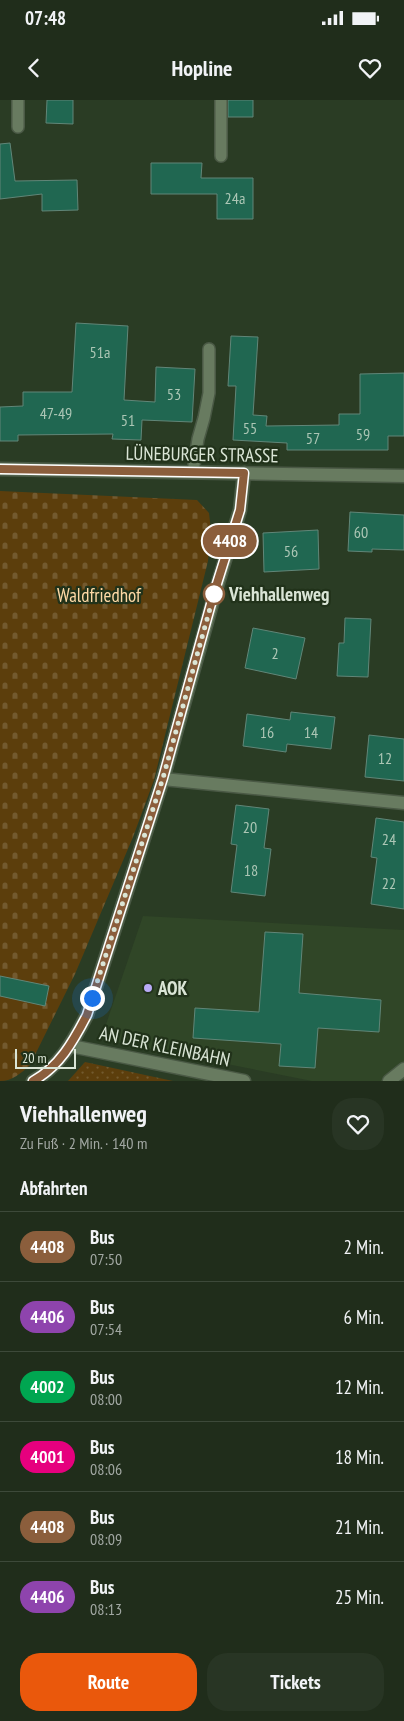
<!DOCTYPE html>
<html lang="de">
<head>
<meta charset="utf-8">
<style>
	body { margin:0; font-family:"PT Sans Narrow",sans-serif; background:#283524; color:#f1f3f6; height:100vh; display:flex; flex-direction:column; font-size:19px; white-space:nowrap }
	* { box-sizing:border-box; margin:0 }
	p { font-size:16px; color:#a2a8a3 }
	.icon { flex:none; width:28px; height:28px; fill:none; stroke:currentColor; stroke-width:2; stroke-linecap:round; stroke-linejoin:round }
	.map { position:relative; height:981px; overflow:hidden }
	.sheet { display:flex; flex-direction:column; background:#202d1b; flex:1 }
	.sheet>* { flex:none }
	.badge { padding:0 10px; border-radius:16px; font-size:18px; line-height:32px }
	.scale { position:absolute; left:15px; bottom:12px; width:61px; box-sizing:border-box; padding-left:5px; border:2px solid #dae5d6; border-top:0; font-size:14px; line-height:18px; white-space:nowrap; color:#dae5d6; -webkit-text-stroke:4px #21321a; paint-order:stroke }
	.you { position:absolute; width:25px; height:25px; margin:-12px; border:4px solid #fff; border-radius:50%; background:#1a73e8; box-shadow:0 0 0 8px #1a73e833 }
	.map>.badge { position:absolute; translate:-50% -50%; box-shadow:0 0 0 2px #fff }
	h2 { padding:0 20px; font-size:19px; line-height:45px }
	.round { display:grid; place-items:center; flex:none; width:52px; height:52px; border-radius:20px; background:#283524 }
	.headline { display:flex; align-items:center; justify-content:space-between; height:85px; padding:0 20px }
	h1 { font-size:24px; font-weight:700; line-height:38px }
	.cta { display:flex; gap:10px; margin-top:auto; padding:10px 20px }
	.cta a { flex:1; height:58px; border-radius:20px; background:#ea580c; color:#fff; font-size:20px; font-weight:700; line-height:58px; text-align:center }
	.cta a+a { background:#283524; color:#f1f3f6 }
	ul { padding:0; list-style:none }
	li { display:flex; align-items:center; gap:15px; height:70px; padding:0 20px; border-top:1px solid #3d493a }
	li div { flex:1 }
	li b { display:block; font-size:19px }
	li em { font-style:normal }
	li .badge { min-width:55px; font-weight:700; text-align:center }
	.status { display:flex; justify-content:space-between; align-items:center; height:35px; padding:0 25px; background:#202d1b; direction:ltr }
	.status svg { height:14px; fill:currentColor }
	header { display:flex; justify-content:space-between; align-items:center; height:65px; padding:0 20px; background:#202d1b; font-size:22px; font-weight:700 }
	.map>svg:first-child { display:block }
	.built { fill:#304627 }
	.grass { fill:url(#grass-dots) }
	.cemetery { fill:url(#cemetery-stones) }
	.building { fill:#206751; stroke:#618678 }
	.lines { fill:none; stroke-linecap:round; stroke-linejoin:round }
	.lane-casing { stroke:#4a5945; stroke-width:14 }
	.street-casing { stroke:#4a5945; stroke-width:15 }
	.secondary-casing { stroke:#4a5945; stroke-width:15 }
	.lane { stroke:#687b60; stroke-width:11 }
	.street { stroke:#687b60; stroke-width:12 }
	.secondary { stroke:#687b60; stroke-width:12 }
	.line-casing { stroke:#fff; stroke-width:11 }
	.line { stroke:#8b5e3c; stroke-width:8 }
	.walk { stroke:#dae5d6; stroke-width:5; stroke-dasharray:0 9 }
	.stop-dot { fill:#fff; stroke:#8b5e3c; stroke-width:2.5 }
	.poi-dot { fill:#b9abf7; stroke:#21321a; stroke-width:2 }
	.labels { text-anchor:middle; stroke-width:4.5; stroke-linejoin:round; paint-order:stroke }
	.number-label { font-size:16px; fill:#acc6b5 }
	.street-label { font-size:19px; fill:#dae5d6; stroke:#21321a }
	.stop-label { font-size:19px; font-weight:bold; fill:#dae5d6; stroke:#21321a; text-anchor:start }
	.park-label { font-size:19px; fill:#fed9a6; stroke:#21321a }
	.poi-label { font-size:19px; font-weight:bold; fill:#dae5d6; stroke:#21321a; text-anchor:start }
</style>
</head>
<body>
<div class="status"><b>07:48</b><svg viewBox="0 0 49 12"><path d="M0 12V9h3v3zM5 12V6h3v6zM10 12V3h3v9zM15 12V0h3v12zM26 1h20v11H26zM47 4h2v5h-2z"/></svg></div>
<header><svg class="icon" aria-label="back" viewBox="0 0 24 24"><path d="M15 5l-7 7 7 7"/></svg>Hopline<svg class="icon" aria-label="heart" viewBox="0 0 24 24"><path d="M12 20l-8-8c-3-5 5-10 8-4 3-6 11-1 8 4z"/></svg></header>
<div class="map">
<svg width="404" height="981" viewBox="0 0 404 981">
	<defs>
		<pattern id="grass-dots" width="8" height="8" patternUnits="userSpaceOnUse" patternTransform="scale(1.25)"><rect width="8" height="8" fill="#5c3e0c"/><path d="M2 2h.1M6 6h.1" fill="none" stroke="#735a2f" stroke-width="1.8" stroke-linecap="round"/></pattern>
		<pattern id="cemetery-stones" width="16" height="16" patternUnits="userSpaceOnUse" patternTransform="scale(1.25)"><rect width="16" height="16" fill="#5c3e0c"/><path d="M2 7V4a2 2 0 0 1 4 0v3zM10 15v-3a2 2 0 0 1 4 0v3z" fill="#735a2f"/></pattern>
	</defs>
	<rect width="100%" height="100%" fill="#2a3c24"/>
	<path class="built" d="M143,816L404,830V981H312L101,939Z"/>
	<path class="grass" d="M85,962L173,981H68Z"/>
	<path class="cemetery" d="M0,391L197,400L209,413L211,431L208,461L154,680L133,737L75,874L30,965C21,973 13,981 0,981Z"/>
	<path class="building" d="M47,0H73V24L46,23Z
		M228,0H253V17H228Z
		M10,43L15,81L77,80L78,110L42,111V94L0,99V44Z
		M151,63H202L201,78H253V119H217V94H151Z
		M76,223L128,226L124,300L155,302L156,267L195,269L192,322L142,320L141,340L112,339L113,334L18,335V341H0V307L23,306V292H72Z
		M231,236L258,237L253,315L267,316L266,326L339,325V314H360V274L404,273V336H388V350H287V343L233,340L236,286H228Z
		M350,412L404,415V450L372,449V452L348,451Z
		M318,430L319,469L264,472L263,433Z
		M345,518L371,519L368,577L337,576L339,543H344Z
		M253,528L305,538L296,579L245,568Z
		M291,612L335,617L331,649L287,644L286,652L243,646L247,614L290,620Z
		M369,635L404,639V681L365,677Z
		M236,705L269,709L264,748L271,749L265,796L231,792L237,745L231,744Z
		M376,718L404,722V809L371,804L377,758L371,757Z
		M265,832L303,834L299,893L381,900L379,932L318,928L315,968L279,966L281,944L193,938L195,908L259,912Z
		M0,876L49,886L45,906L0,896Z"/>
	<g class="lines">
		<g class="lane-casing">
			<path id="lane" d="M18,27V0
				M221,56V0
				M193,372L198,339L204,318L209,293V249"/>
		</g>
		<g class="street-casing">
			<path id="street" d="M163,679L404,703
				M71,946L244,981
				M33,981C59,967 73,942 87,915L163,679L215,493L240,410L244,373
				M389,981L404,969"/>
		</g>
		<g class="secondary-casing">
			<path id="secondary" d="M0,369L404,376"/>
		</g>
		<use href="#lane" class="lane"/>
		<use href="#street" class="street"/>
		<use href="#secondary" class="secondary"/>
	</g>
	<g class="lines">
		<g class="line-casing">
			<path id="line" d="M0,369L244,373L240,410L214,493L163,678L87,915C73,942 59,967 33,981"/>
		</g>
		<use href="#line" class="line"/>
		<path class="walk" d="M92,898L163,678L214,494"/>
	</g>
	<circle class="stop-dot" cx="214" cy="494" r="10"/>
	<circle class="poi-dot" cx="148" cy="888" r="5"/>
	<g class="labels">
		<g class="number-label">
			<text x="235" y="104">24a</text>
			<text x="100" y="258">51a</text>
			<text x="174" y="300">53</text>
			<text x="56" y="319">47-49</text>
			<text x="128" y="326">51</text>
			<text x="250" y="334">55</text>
			<text x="363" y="340">59</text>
			<text x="313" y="344">57</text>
			<text x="361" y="438">60</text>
			<text x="291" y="457">56</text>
			<text x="275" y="559">2</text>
			<text x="267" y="638">16</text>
			<text x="311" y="638">14</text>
			<text x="385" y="664">12</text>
			<text x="250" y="733">20</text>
			<text x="389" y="745">24</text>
			<text x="251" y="776">18</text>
			<text x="389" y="789">22</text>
		</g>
		<g class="street-label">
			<text transform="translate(202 354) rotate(1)" y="7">LÜNEBURGER STRASSE</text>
			<text transform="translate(165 946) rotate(12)" y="7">AN DER KLEINBAHN</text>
		</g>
		<g class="stop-label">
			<text x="229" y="501">Viehhallenweg</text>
		</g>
		<g class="park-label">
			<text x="99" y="502">Waldfriedhof</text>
		</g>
		<g class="poi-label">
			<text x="158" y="895">AOK</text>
		</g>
	</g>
</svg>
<div class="scale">20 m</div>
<div class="you" style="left:92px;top:898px"></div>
<b class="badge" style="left:230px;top:441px;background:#8b5e3c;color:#fff">4408</b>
</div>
<section class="sheet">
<div class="headline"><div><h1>Viehhallenweg</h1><p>Zu Fuß · 2 Min. · 140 m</p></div><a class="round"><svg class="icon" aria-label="heart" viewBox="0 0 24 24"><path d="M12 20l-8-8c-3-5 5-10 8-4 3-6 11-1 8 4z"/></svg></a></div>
<h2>Abfahrten</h2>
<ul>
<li><span class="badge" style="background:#8b5e3c;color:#fff">4408</span><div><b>Bus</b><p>07:50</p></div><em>2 Min.</em></li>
<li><span class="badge" style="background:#8e44ad;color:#fff">4406</span><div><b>Bus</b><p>07:54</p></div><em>6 Min.</em></li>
<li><span class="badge" style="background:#00a651;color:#fff">4002</span><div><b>Bus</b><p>08:00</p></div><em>12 Min.</em></li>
<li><span class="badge" style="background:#e6007e;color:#fff">4001</span><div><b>Bus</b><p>08:06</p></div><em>18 Min.</em></li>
<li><span class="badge" style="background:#8b5e3c;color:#fff">4408</span><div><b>Bus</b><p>08:09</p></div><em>21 Min.</em></li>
<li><span class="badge" style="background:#8e44ad;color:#fff">4406</span><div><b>Bus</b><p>08:13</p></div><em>25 Min.</em></li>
</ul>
<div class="cta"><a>Route</a><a>Tickets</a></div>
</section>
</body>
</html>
